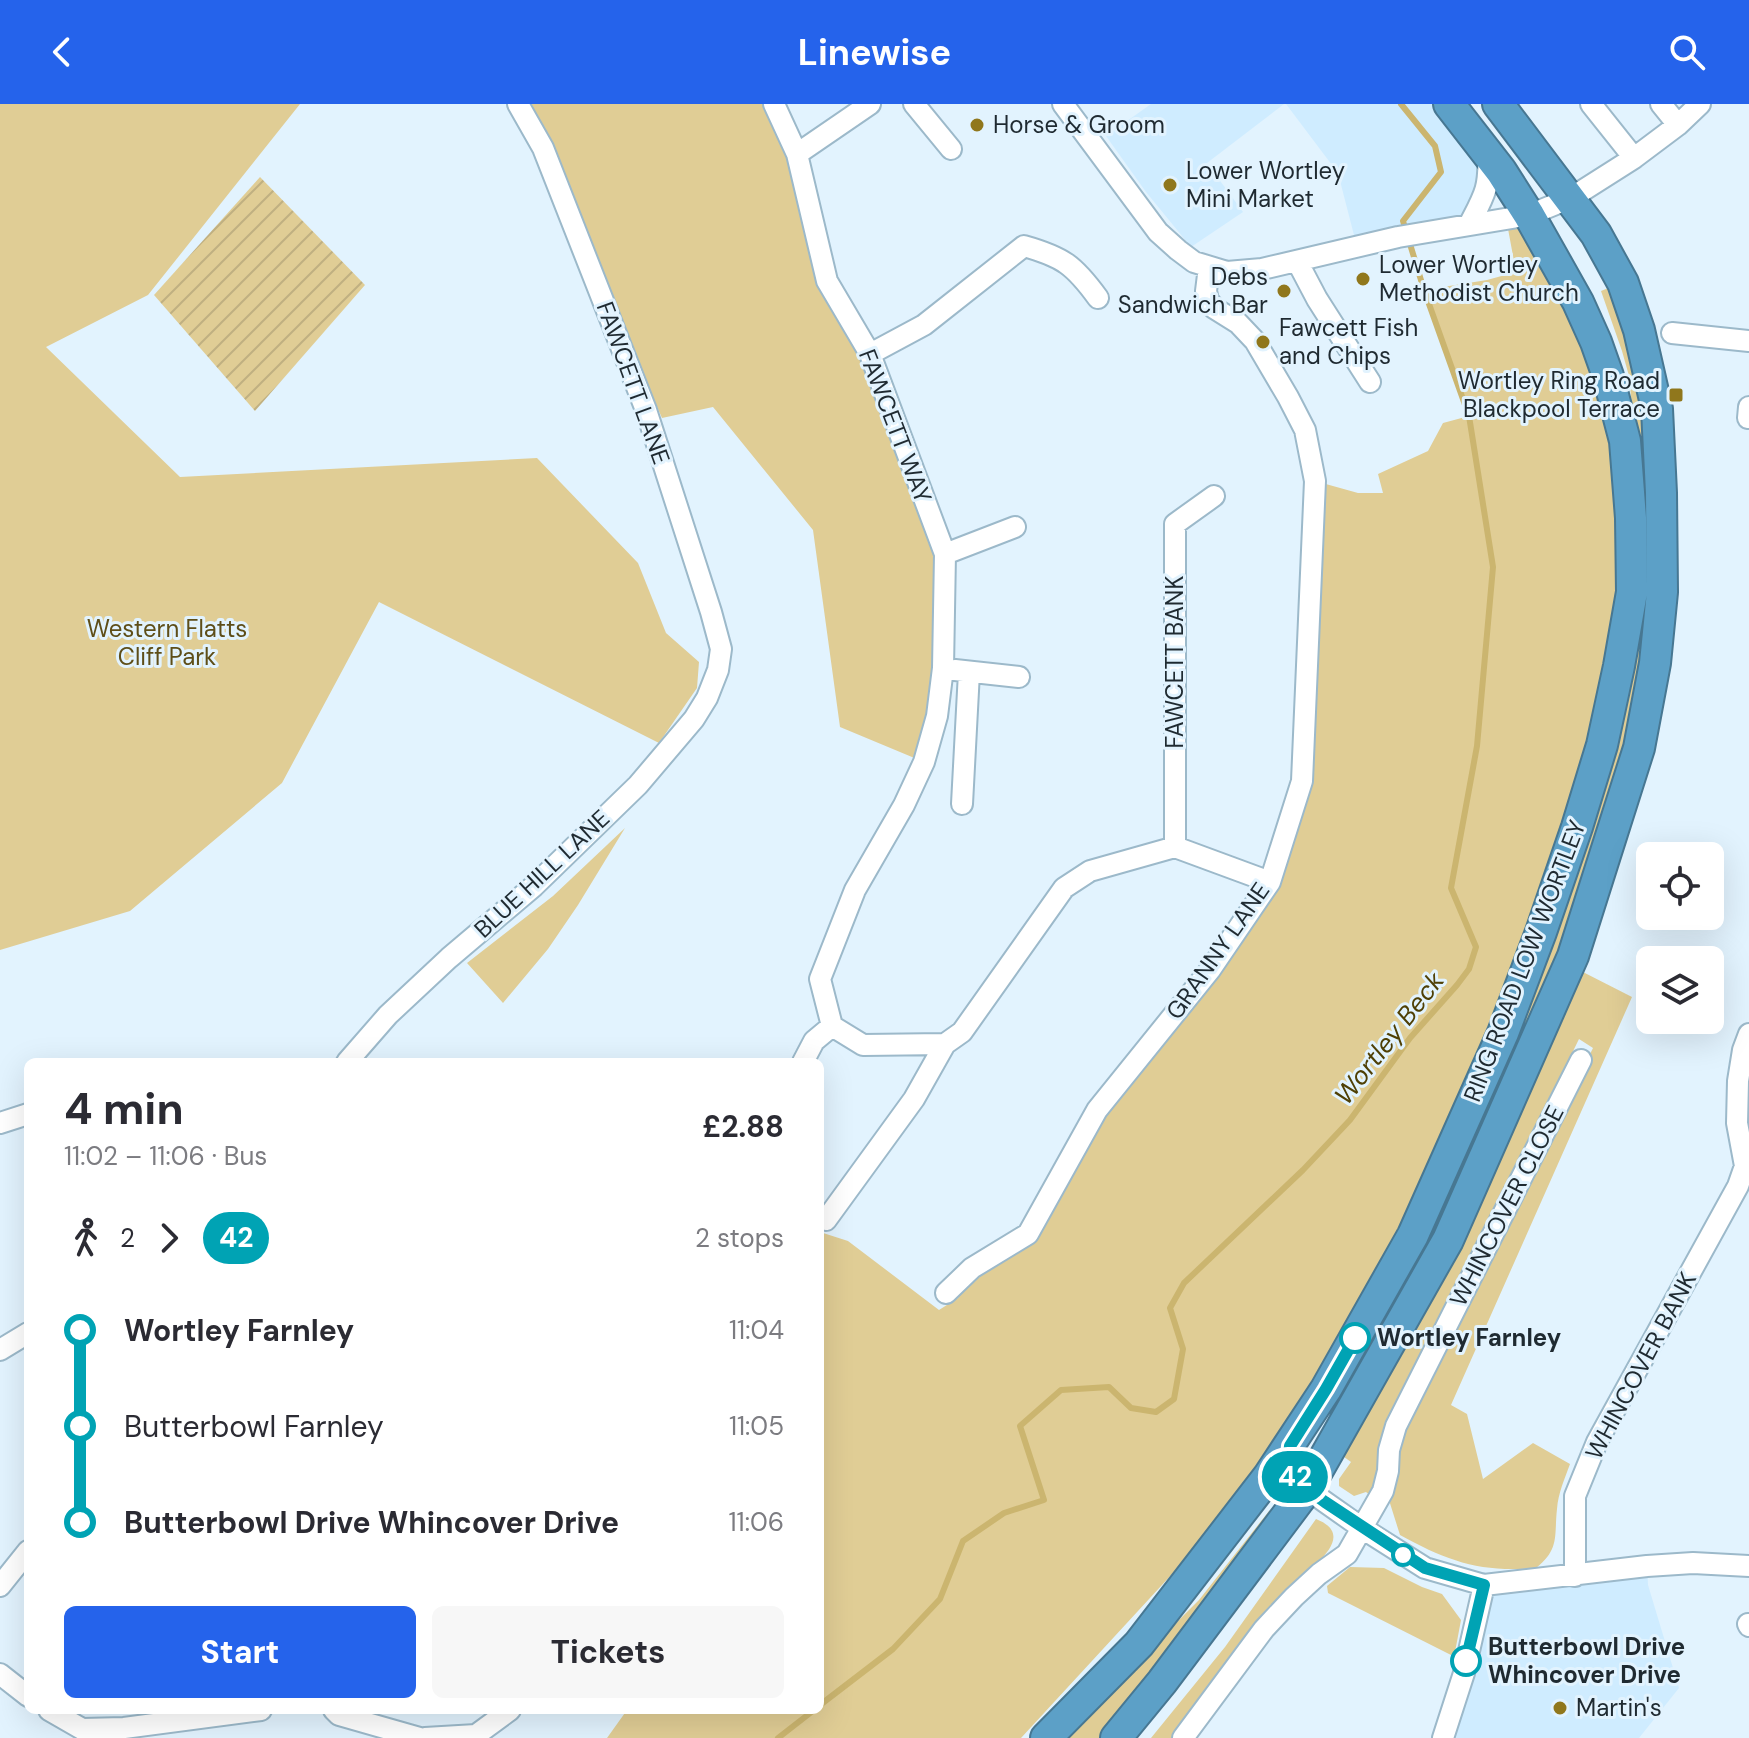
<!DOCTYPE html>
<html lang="en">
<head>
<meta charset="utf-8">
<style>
	body { margin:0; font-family:"DM Sans",sans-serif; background:#f7f7f7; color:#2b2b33; height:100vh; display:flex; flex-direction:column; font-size:30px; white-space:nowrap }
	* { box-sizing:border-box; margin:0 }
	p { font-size:26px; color:#7c7c81 }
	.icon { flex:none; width:44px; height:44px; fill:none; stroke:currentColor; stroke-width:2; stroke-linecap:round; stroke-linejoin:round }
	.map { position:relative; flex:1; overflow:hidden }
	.drawer { position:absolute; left:24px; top:954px; width:800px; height:656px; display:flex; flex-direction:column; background:#fff; border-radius:12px; box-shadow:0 8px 32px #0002 }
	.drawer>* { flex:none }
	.badge { padding:0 16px; border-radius:26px; font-size:28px; line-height:52px }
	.tools { position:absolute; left:1636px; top:738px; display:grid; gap:16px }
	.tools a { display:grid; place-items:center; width:88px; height:88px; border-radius:12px; background:#fff; box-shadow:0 8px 32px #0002; font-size:40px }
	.map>.badge { position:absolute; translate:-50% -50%; box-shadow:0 0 0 4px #fff }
	.legs { display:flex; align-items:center; gap:12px; height:88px; padding:0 40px; font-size:26px }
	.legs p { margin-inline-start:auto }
	.overview { display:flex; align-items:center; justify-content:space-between; height:136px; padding:0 40px }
	h1 { font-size:44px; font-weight:700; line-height:60px }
	.action { display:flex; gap:16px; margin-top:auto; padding:16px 40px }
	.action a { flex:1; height:92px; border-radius:12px; background:#2563eb; color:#fff; font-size:32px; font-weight:700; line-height:92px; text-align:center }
	.action a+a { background:#f7f7f7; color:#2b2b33 }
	ul { padding:0 40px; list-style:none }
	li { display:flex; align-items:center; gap:28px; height:96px; font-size:30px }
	li i { display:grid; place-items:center; width:12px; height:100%; margin:0 10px; background:currentColor }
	li i::after { content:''; width:20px; height:20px; margin:-10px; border:6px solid; border-radius:50%; background:#fff }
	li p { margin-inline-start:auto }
	li:first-child i { background:linear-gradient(#0000 50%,currentColor 0) }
	li:last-child i { background:linear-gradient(currentColor 50%,#0000 0) }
	header { display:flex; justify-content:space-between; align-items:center; height:104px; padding:0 40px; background:#2563eb; color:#fff; font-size:36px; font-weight:700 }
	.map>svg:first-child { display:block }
	.built { fill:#cfecff }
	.green { fill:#e0cd95 }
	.garden { fill:url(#garden-furrows) }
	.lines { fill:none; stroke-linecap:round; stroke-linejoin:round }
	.stream { stroke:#cbb56f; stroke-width:6 }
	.minor-casing { stroke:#9cb9ca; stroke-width:24 }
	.highway-casing { stroke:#477792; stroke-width:34 }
	.minor { stroke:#fff; stroke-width:20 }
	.highway { stroke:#5ca0c7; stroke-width:30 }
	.line-1-casing { stroke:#fff; stroke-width:18 }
	.line-1 { stroke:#00a3b4; stroke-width:12 }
	.poi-dot { fill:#90771c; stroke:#e2f3fe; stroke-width:3 }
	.stop-1-dot { fill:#fff; stroke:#00a3b4; stroke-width:4 }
	.labels { text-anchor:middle; stroke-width:6; stroke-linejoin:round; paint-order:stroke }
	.poi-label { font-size:24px; fill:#1f2a31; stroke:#e2f3fe; text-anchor:start }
	.street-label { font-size:24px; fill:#1f2a31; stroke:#e2f3fe }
	.park-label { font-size:24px; fill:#5e4e18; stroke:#e2f3fe }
	.stop-label { font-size:24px; font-weight:bold; fill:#1f2a31; stroke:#e2f3fe; text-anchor:start }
	.water-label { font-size:26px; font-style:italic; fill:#4f4005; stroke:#e2f3fe }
</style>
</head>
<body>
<header><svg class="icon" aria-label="back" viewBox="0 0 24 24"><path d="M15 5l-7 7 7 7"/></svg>Linewise<svg class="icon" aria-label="search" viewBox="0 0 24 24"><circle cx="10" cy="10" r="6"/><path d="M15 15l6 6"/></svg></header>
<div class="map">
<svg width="1749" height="1634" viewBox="0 0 1749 1634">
	<defs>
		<pattern id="garden-furrows" width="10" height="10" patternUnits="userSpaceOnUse" patternTransform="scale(2)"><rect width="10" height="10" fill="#e0cd95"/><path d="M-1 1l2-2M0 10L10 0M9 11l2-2" fill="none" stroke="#c0b081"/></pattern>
	</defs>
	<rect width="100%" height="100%" fill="#e2f3fe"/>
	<path class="built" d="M1151,0H1284L1207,59L1243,108L1191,143L1146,88L1106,32Z
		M1286,0H1439L1483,65L1465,115L1355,135L1338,69Z
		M1647,1462L1648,1481L1679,1584L1639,1634H1443L1484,1481Z"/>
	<path class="green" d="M0,0H300L148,191L46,243L180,373L537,354L638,459L666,529L699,558L697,584L659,639L379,498L282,679L130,807L0,846Z
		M518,0H774L827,177L870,250L945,450L924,658L840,623L813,426L713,303L662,314L543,44Z
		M1529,111L1578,198L1631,414L1632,488L1503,929L1290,1342L1021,1634H607L627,1606H820V1128L848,1137L939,1206L958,1194L972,1164L1028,1130L1097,1006L1247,809L1302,677L1315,377L1358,389H1383L1378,370L1428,347L1443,319L1469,312L1424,186L1487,176L1516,168L1506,114Z
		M1611,183L1644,289L1651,483H1644L1637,354L1629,272L1622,247L1601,187Z
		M1642,490L1650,491L1632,615L1597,740L1542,895L1425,1151L1338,1310L1326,1303L1416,1145Z
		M625,724L578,801L548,845L503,899L467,859L553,792Z
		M1579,866L1632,893L1451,1301L1467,1310L1483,1375L1533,1339L1570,1360C1565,1374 1558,1389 1557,1405C1554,1432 1560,1445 1536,1464C1481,1469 1447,1457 1400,1431L1388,1393L1397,1341L1593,944L1579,935L1478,1141L1371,1392L1366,1388L1354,1392L1339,1382V1375L1351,1358L1340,1350Z
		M1279,1401L1104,1634H1061L1199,1496L1269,1407Z
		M1316,1415C1359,1432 1311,1463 1294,1479L1296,1483L1199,1598L1173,1634H1151L1225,1543Z
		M1350,1463L1384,1464L1422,1483L1442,1490L1461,1516L1455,1548L1451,1551L1328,1489L1327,1482Z"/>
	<path class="garden" d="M260,73L365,181L255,307L154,191Z"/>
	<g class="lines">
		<path class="stream" d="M820,1601L893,1545L940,1495L963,1437L1004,1409L1044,1396L1020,1322L1061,1286L1109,1283L1131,1304L1156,1308L1174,1295L1183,1245L1170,1204L1184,1179L1303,1066L1350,1016L1410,934L1457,881L1469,865L1476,843L1451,784L1477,642L1493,463L1469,312L1424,186L1403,117L1441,68L1435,42L1401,0
			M778,1634L814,1606"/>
		<g class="minor-casing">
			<path id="minor" d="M774,0L797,50L827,177L870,250L945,450L943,564L937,612L924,658L904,701L855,786L820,875L832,922L863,941L945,940
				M914,0L951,45
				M1063,0L1158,128L1178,146L1194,158L1227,168L1262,165L1398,133L1529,111L1571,94L1634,54L1678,21L1700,0
				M1591,0L1634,54
				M1661,0L1678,21
				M797,50L870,0
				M1469,121C1484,92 1490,84 1488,50
				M1297,157L1317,195L1370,278
				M1672,229L1749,237
				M870,250L924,221L1024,142C1063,153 1074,161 1098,194
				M1748,314L1749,303
				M945,450L1015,423
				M955,566L1019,573
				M962,700L969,568
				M1175,743V420L1214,392
				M347,958L388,911L449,854L534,782L638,681L694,615L707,594L718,566L721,545L711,508L646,306L543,44L518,0
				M803,958L814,937L832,922
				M0,1019L28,1010
				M826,1116L914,995L945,940L962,928L1064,784L1090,767L1175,743L1270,778
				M946,1189L972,1164L1028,1130L1097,1006L1210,866L1270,778L1302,677L1315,377L1305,326L1288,293L1255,237L1238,219L1214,204L1208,196L1206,187L1209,163
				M0,1246L28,1229
				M1290,1342L1288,1359L1292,1370L1307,1385L1325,1398L1362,1424L1425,1464L1484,1481L1647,1462L1693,1459L1749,1462
				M1575,1472V1392L1597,1338L1738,1082L1745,1062L1737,1019L1738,977L1743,946L1749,930
				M0,1482L28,1447
				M1748,1520L1749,1522
				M0,1570L28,1592
				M49,1606L82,1625L124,1624L261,1606
				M334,1606L339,1611L420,1634
				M425,1634L476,1631L510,1606
				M1183,1634L1264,1525L1294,1493L1319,1470L1347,1450L1383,1387L1388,1367L1389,1346L1396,1322L1581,956
				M1443,1634L1464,1569L1484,1481"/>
		</g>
		<g class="highway-casing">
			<path id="highway" d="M1046,1634L1139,1540L1268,1373L1326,1285L1413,1131L1503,929L1541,828L1577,723L1602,641L1619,562L1632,488L1631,414L1625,337L1608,272L1596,238L1578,198L1529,111L1501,67L1449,0
				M1116,1634L1162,1578L1307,1385L1448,1136L1573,852L1639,644L1655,559L1662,488L1661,389L1657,305L1639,226L1623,179L1596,130L1498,0"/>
		</g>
		<use href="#minor" class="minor"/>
		<use href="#highway" class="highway"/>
	</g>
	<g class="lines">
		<g class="line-1-casing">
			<path id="line-1" d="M1355,1234L1326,1285L1290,1342L1288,1359L1292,1370L1307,1385L1325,1398L1425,1464L1484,1481L1466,1557"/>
		</g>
		<use href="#line-1" class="line-1"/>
	</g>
	<g class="poi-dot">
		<circle cx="977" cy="21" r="8"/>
		<circle cx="1170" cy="81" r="8"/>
		<circle cx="1363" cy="175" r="8"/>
		<circle cx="1284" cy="187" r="8"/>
		<circle cx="1263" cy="238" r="8"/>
		<rect x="1668" y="283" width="16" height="16" rx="4"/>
		<circle cx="1560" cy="1604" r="8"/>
	</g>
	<g class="stop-1-dot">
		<circle cx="1355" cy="1234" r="14"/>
		<circle cx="1403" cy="1451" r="10"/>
		<circle cx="1466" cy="1557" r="14"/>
	</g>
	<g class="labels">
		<g class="poi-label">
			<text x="993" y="29">Horse &amp; Groom</text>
			<text x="1186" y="75">Lower Wortley<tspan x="1186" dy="28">Mini Market</tspan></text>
			<text x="1379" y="169">Lower Wortley<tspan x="1379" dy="28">Methodist Church</tspan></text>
			<text x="1268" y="181" text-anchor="end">Debs<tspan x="1268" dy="28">Sandwich Bar</tspan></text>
			<text x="1279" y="232">Fawcett Fish<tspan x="1279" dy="28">and Chips</tspan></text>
			<text x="1660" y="285" text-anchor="end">Wortley Ring Road<tspan x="1660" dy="28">Blackpool Terrace</tspan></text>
			<text x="1576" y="1612">Martin's</text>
		</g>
		<g class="street-label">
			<text transform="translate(633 279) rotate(70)" y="8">FAWCETT LANE</text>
			<text transform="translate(895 322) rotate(69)" y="8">FAWCETT WAY</text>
			<text transform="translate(1175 558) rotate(-90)" y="8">FAWCETT BANK</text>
			<text transform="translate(542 770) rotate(-43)" y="8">BLUE HILL LANE</text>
			<text transform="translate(1218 847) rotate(-55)" y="8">GRANNY LANE</text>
			<text transform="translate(1525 857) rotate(-69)" y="8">RING ROAD LOW WORTLEY</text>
			<text transform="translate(1507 1102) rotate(-63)" y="8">WHINCOVER CLOSE</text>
			<text transform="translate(1641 1262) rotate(-62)" y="8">WHINCOVER BANK</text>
		</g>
		<g class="park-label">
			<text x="167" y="533">Western Flatts<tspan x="167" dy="28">Cliff Park</tspan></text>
		</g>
		<g class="stop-label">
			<text x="1377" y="1242">Wortley Farnley</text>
			<text x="1488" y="1551">Butterbowl Drive<tspan x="1488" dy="28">Whincover Drive</tspan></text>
		</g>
		<g class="water-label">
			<text transform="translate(1389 934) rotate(-52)" y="9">Wortley Beck</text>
		</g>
	</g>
</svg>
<div class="tools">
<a><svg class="icon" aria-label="locate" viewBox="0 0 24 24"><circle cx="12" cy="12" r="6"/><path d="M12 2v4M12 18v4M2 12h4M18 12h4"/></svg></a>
<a><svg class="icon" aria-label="layers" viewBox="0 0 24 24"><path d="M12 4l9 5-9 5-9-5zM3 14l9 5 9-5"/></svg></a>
</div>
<b class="badge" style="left:1295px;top:1373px;background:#00a3b4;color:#fff">42</b>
<section class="drawer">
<div class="overview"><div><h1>4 min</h1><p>11:02 – 11:06 · Bus</p></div><b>£2.88</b></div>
<div class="legs"><svg class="icon" aria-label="walk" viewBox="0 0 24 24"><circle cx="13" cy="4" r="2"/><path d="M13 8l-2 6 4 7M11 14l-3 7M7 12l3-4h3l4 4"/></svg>2<svg class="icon" aria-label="forward" viewBox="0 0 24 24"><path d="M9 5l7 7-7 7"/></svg><b class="badge" style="background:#00a3b4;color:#fff">42</b><p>2 stops</p></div>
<ul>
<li><i style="color:#00a3b4"></i><b>Wortley Farnley</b><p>11:04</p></li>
<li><i style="color:#00a3b4"></i><span>Butterbowl Farnley</span><p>11:05</p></li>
<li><i style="color:#00a3b4"></i><b>Butterbowl Drive Whincover Drive</b><p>11:06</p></li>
</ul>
<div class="action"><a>Start</a><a>Tickets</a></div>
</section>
</div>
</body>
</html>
